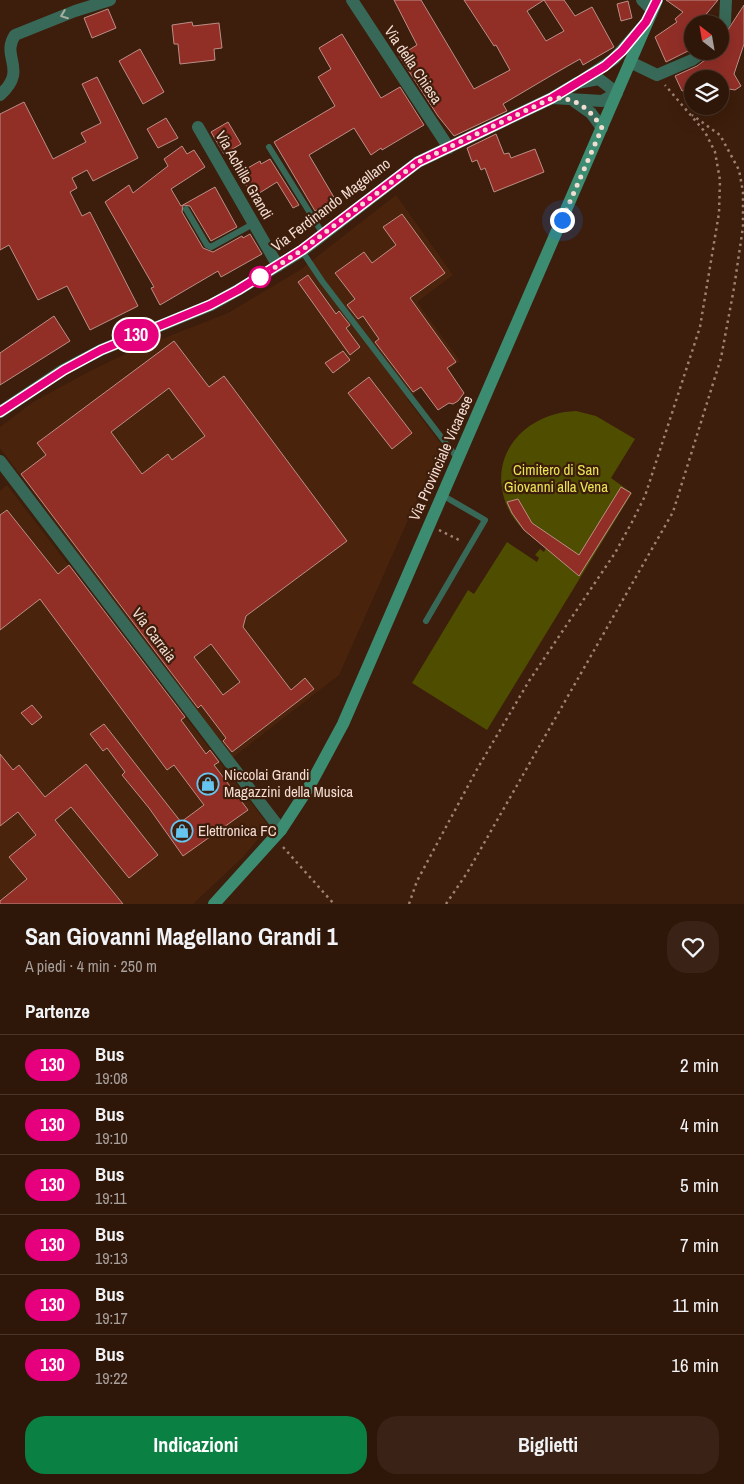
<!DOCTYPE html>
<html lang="it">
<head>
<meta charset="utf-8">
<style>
	body { margin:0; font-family:"Archivo Narrow",sans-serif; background:#3a2316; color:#f1f3f6; height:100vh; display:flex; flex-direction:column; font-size:19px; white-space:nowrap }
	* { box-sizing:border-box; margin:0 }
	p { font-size:16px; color:#a79f9c }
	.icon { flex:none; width:28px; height:28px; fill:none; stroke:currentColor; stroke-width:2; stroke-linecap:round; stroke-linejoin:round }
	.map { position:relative; height:904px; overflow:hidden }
	.details { display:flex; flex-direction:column; background:#2e1608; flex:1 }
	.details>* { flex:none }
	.badge { padding:0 10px; border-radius:16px; font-size:18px; line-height:32px }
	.needle { width:32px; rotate:329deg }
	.fabs { position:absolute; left:684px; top:15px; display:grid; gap:10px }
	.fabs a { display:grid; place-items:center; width:45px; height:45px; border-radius:50%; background:#2e1608; box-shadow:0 5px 20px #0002,0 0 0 1px #493529; font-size:25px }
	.you { position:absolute; width:25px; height:25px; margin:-12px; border:4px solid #fff; border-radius:50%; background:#1a73e8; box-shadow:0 0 0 8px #1a73e833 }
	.map>.badge { position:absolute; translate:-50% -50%; box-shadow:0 0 0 2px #fff }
	h2 { padding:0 25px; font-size:19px; line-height:45px }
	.round { display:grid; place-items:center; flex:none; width:52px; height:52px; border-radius:20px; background:#3a2316 }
	.summary { display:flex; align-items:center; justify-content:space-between; height:85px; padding:0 25px }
	h1 { font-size:24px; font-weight:700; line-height:38px }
	.primary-button { display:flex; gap:10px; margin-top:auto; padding:10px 25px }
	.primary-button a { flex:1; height:58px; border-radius:20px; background:#0b8043; color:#fff; font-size:20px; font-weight:700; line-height:58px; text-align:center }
	.primary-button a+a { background:#3a2316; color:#f1f3f6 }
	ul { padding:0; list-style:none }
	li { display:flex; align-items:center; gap:15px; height:60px; padding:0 25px; border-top:1px solid #493529 }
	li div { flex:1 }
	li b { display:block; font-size:19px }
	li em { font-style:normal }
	li .badge { min-width:55px; font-weight:700; text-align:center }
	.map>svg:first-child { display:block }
	.built { fill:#49230c }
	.green { fill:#4e4d00 }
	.building { fill:#912f27; stroke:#bc8e86; fill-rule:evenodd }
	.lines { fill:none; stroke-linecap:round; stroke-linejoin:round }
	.path { stroke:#9d8273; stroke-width:2.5; stroke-dasharray:2.5 4; stroke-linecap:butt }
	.lane { stroke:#386857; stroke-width:6 }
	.street { stroke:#386857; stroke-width:12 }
	.secondary { stroke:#3b8c71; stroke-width:12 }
	.oneway { stroke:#a8aea0 }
	.line-casing { stroke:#fff; stroke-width:11 }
	.line { stroke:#e6007e; stroke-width:8 }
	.walk { stroke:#f3dcd1; stroke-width:5; stroke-dasharray:0 9 }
	.stop-dot { fill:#fff; stroke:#e6007e; stroke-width:2.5 }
	.labels { text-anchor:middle; stroke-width:4.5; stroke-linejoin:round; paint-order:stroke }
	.street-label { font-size:15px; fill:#f3dcd1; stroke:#3d1d0b }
	.park-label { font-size:15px; fill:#e7e553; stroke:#3d1d0b }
	.poi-label { font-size:15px; fill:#f3dcd1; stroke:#3d1d0b; text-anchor:start }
</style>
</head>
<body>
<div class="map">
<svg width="744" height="904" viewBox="0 0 744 904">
	<rect width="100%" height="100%" fill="#3d1d0b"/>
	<path class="built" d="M396,195L453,275L417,302L460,361L407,399L443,447L413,509L339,675L231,759L0,448V427L33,402L92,370L134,350L228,313L300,270Z
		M7,485L269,826L243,857L193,904H0V491Z"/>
	<path class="green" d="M576,411L596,416L635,439L611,478L632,493L487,730L412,683L468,590L474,594L507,542L537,562L539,558L535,555L540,549L544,552L546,548C533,538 520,529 511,514C482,462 521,413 576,411Z"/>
	<path class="building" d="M394,0H421L474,89L510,70L496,45L494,46L464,0H544L527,11L546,41L564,31L544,0H564L575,16L592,7L614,47L583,65L580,59L552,75L503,104L507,111L454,136L438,116L399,56L417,45Z
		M666,0H718L698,24H692V49L666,62L655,37L677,22L675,19L683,12Z
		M628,1L632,18L621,21L617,4Z
		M744,5V44L734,74L741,86L735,90L729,89L727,97L724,79H692V87L682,91L675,76L697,66L709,57L712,51H720V42Z
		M108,9L116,28L92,38L84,18Z
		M192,22L193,26L219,23L222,48L214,49L215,60L180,64L178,44H174L172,25Z
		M342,34L381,98L400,87L424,125L382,150L381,148L371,155L354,128L309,155L335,199L315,211L274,142L335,106L318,77L331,69L319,48Z
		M140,49L164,92L143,104L119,61Z
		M97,77L138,158L93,181L87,170L72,178L77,188L70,192L82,216L90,212L138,306L90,330L67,286L38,300L9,245L0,250V114L24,102L53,159L86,142L81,133L101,123L82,84Z
		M166,118L178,138L158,148L147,129Z
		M228,122L241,144L224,154L211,132Z
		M496,134L504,154L509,153L511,158L535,149L544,172L494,192L485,168L481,170L477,160L472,162L467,148Z
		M182,146L187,154L194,150L205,167L171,189L181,206L215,187L237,227L211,241L190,206L183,205L182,212L203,248L213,252L242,236L243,238L250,234L262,254L221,277L218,271L160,305L151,288L154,287L105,202L129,185L133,193L168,166L164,159Z
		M270,159L299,205L293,208L277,182L253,197L239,173L260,161L261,164Z
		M402,214L445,273L410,298L456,362L447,368L464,393L458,401L453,404L449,403L438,410L421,387L413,392L375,342L379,339L363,316L358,319L347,305L355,299L335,273L364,252L372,263L396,245L383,227Z
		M308,275L336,314L339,311L350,325L346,328L360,347L350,355L298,282Z
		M54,316L70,341L0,385V353Z
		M174,341L209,387L224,376L347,541L246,616L243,627L291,690L305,678L314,689L232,752L223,741L226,738L201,705L198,708L21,474L46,455L37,443ZM169,388L205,436L172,460L168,454L142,474L111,432ZM211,644L240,682L223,695L194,657Z
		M343,351L350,360L333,373L325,363Z
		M369,377L412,433L392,449L348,393Z
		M621,487L631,493L579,576L524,530L512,513L507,502L518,499L532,523L579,555Z
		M7,510L58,574L69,565L185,717L181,720L206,754L210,750L219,762L214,765L248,810L183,856L149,808L122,775L125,772L107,748L103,751L90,734L104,724L181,822L204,805L174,765L167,770L40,599L0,630V515Z
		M32,705L42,717L32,725L21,713Z
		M0,754L13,770L19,765L45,797L86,764L158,855L129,878L71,807L55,820L123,904H0V901L27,879L9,857L36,835L18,812L0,826Z"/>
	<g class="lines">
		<path class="path" d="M439,530L461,541
			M283,847L334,904
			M409,904L417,881L476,771L529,681L615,553L632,522L645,496L700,327L719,213L720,180L715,152L705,132L665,85
			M446,904L467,873L673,512L721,358L734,288L743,227V192L739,170L720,135L692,115"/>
		<path class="lane" d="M269,147L323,234
			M186,209L207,245L211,247L253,224
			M302,251L322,281L458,459
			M426,621L485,520L442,495"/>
		<path class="street" d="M352,0L449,148
			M642,0L652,10
			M720,30L725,22L726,0
			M630,62L657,75L692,60L704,51
			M584,79L614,59L645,24
			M0,95C29,69 0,57 15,35L75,11L110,0
			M574,101L591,113L602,128
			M198,127L278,266
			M0,412L63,370L101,350L211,305L238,290L302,251L418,162L552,98L577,83L599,79L617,93L602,101L552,98
			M0,461L281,830"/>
		<path class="secondary" d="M214,904L281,830L309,787L343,724L657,0"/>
	</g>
	<defs><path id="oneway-chevron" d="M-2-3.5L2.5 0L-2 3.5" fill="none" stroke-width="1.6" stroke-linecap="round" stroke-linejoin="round" transform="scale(1.25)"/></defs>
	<use class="oneway" href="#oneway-chevron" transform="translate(64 15) rotate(159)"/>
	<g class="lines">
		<g class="line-casing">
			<path id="line" d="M0,412L64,370L101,350L210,305L238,290L302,250L418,162L552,98L605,66L622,51L646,22L657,0"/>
		</g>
		<use href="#line" class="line"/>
		<path class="walk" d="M260,277L302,250L418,162L552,98C576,97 590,109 602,128L562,220"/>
	</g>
	<defs>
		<g id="shop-ring" transform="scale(1.125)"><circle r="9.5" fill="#3d1d0b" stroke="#65c5ee" stroke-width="1.5"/><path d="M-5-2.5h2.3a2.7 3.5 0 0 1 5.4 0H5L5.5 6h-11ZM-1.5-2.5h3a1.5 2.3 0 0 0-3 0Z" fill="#65c5ee"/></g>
	</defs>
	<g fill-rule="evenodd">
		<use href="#shop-ring" x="208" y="784"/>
		<use href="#shop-ring" x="182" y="831"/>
	</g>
	<circle class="stop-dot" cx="260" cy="277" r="10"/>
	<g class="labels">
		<g class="street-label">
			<text transform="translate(413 65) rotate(56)" y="5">Via della Chiesa</text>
			<text transform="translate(244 175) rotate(60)" y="5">Via Achille Grandi</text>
			<text transform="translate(331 205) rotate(-37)" y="5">Via Ferdinando Magellano</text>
			<text transform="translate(441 458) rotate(-66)" y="5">Via Provinciale Vicarese</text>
			<text transform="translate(154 635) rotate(53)" y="5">Via Carraia</text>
		</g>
		<g class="park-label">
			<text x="556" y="475">Cimitero di San<tspan x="556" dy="17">Giovanni alla Vena</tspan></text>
		</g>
		<g class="poi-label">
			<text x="224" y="780">Niccolai Grandi<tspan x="224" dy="17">Magazzini della Musica</tspan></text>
			<text x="198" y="836">Elettronica FC</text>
		</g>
	</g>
</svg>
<div class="fabs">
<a><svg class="needle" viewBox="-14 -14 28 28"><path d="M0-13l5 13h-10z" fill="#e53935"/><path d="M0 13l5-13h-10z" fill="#a79f9c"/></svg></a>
<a><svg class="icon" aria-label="layers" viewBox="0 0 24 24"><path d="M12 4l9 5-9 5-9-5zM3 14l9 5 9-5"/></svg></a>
</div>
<div class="you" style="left:562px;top:220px"></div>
<b class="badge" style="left:136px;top:335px;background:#e6007e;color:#fff">130</b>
</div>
<section class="details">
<div class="summary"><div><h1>San Giovanni Magellano Grandi 1</h1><p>A piedi · 4 min · 250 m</p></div><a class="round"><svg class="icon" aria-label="heart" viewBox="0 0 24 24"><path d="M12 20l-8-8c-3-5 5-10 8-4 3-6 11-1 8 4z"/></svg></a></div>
<h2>Partenze</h2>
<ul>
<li><span class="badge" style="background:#e6007e;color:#fff">130</span><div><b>Bus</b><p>19:08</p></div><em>2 min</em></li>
<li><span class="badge" style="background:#e6007e;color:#fff">130</span><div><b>Bus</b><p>19:10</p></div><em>4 min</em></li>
<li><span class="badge" style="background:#e6007e;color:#fff">130</span><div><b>Bus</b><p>19:11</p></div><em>5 min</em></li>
<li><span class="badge" style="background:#e6007e;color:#fff">130</span><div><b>Bus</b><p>19:13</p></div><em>7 min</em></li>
<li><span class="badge" style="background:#e6007e;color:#fff">130</span><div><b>Bus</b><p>19:17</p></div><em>11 min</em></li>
<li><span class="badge" style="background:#e6007e;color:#fff">130</span><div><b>Bus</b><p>19:22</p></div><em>16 min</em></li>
</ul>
<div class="primary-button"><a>Indicazioni</a><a>Biglietti</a></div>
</section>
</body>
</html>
